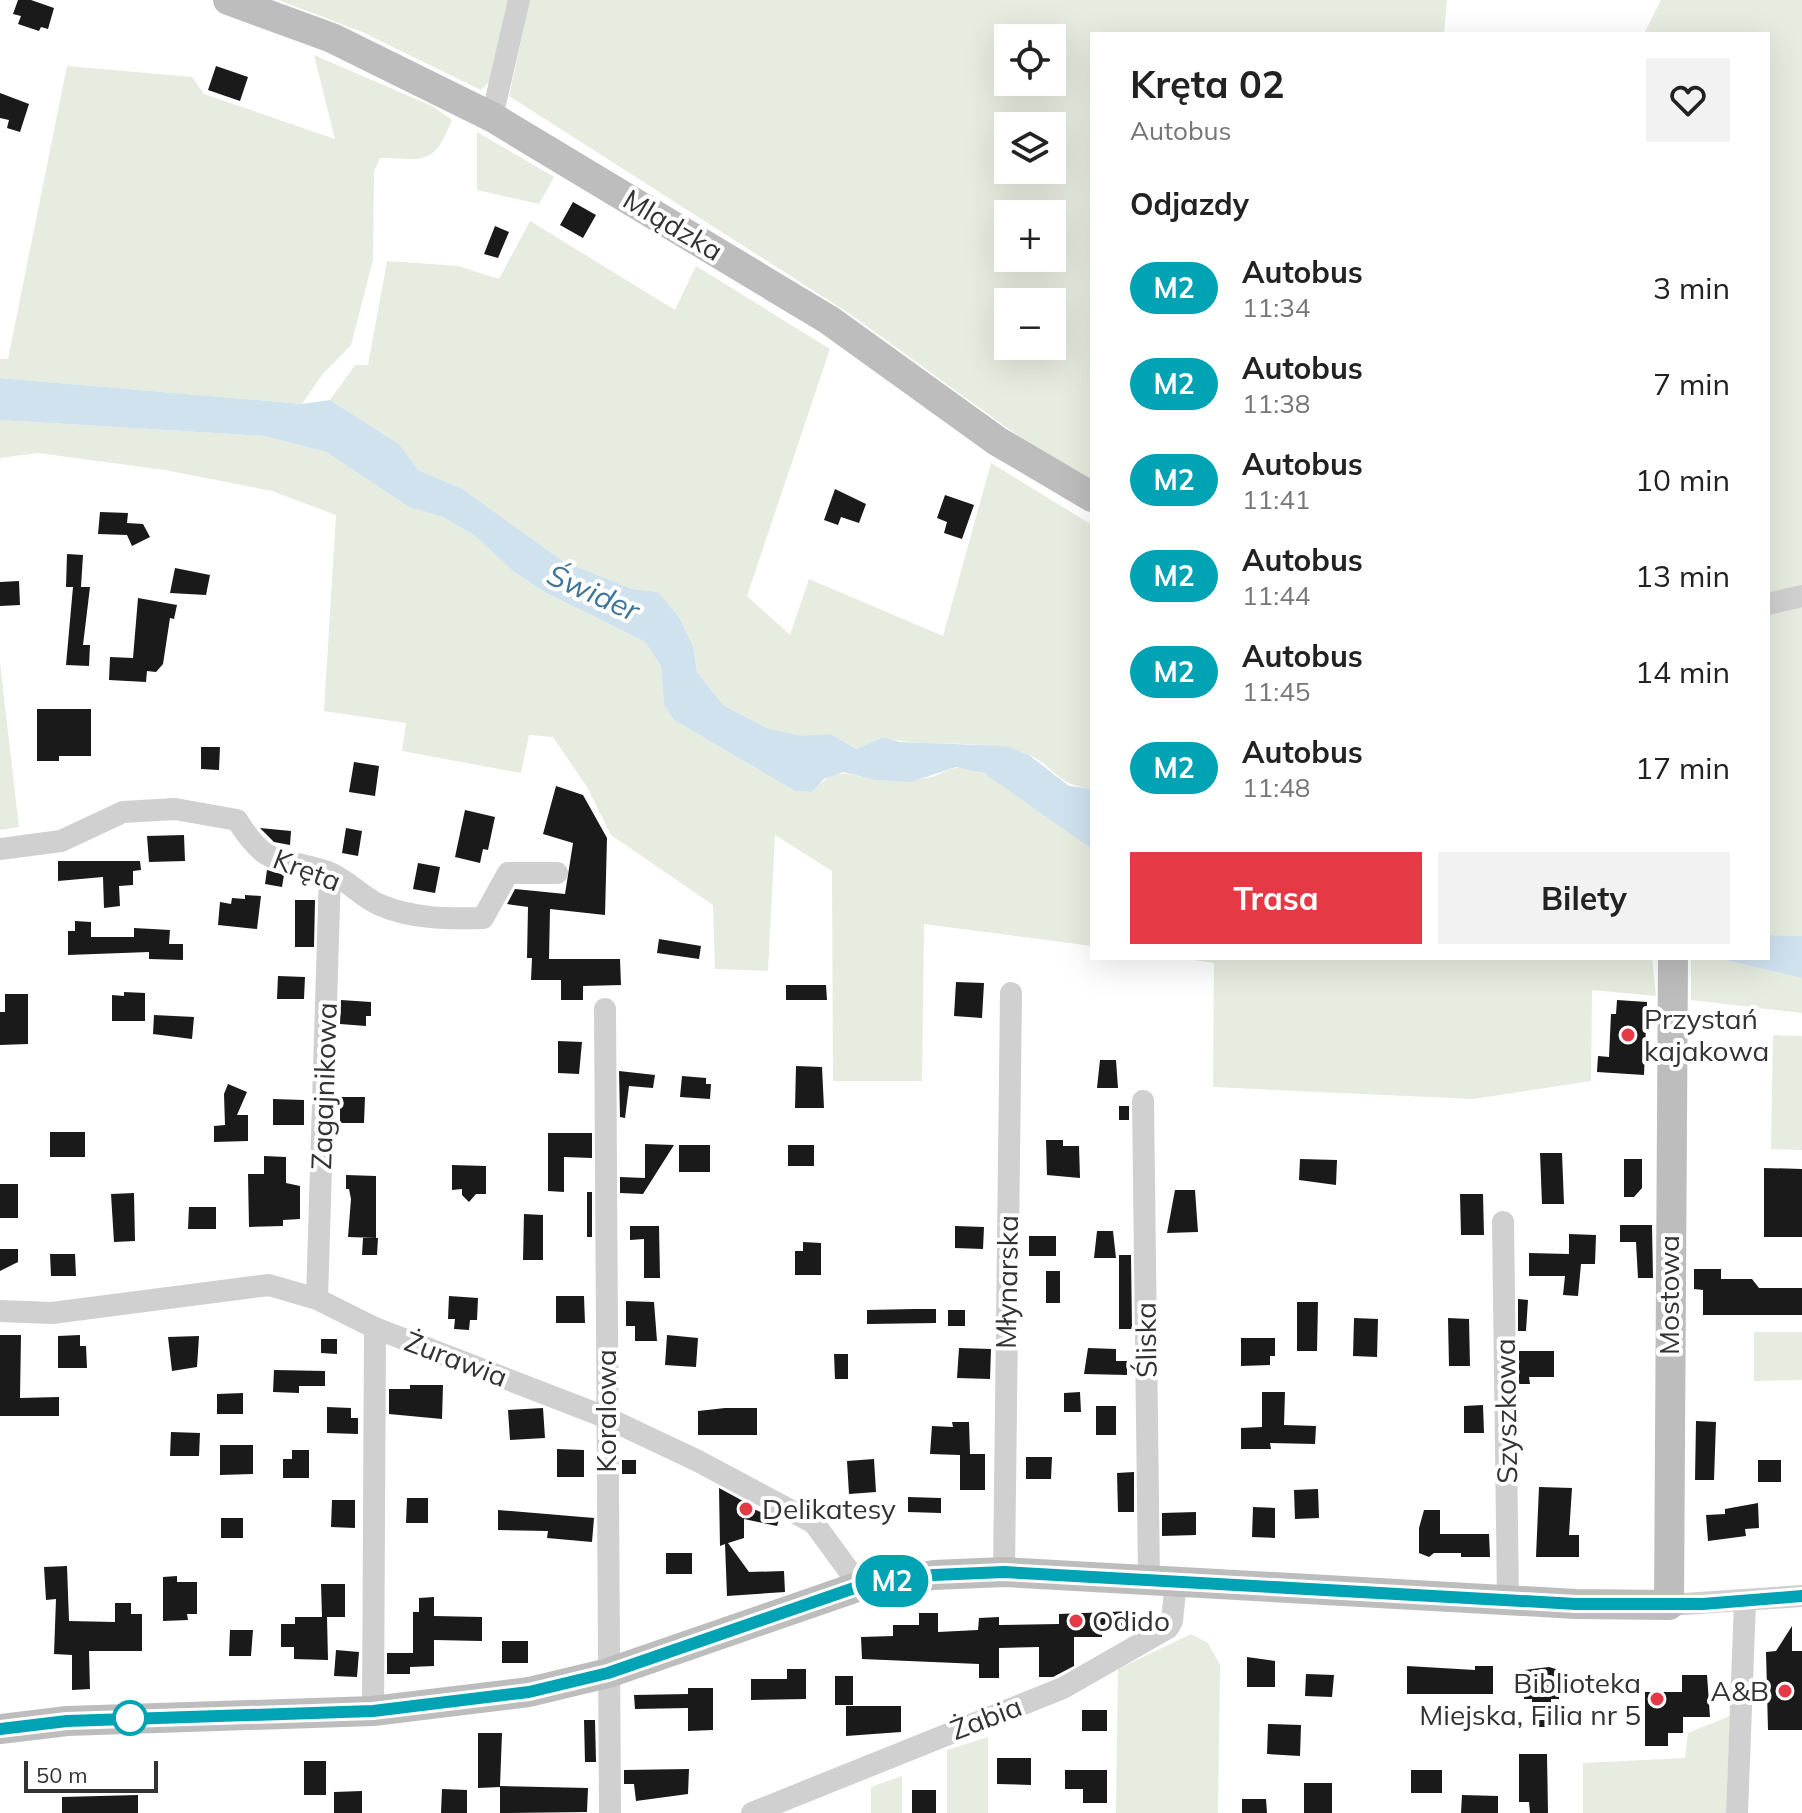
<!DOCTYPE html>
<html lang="pl">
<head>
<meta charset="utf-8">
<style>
	body { margin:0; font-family:Mulish,sans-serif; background:#f2f2f2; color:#222; height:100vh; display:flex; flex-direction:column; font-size:30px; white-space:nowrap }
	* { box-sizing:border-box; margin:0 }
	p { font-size:26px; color:#767676 }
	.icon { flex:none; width:44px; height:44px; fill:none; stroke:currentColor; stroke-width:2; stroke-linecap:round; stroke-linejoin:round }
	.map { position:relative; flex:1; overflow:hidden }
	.drawer { position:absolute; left:1090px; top:32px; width:680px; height:928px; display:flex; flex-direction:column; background:#fff; border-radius:0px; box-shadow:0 8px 32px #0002 }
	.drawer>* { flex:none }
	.badge { padding:0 16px; border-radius:26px; font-size:28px; line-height:52px }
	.tools { position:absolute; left:994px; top:24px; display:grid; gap:16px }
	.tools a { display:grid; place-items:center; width:72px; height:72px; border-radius:0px; background:#fff; box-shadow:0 8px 32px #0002; font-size:40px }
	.scale { position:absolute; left:24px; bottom:20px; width:134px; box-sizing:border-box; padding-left:8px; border:4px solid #333; border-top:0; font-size:22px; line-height:28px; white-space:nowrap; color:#333; -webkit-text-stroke:6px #fff; paint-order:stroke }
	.map>.badge { position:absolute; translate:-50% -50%; box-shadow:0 0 0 4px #fff }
	h2 { padding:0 40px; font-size:30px; line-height:72px }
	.round { display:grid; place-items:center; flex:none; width:84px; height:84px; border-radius:0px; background:#f2f2f2 }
	.overview { display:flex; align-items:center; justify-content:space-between; height:136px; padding:0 40px }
	h1 { font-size:38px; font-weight:700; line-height:60px }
	.cta { display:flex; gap:16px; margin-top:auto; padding:16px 40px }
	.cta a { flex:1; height:92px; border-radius:0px; background:#e63946; color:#fff; font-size:32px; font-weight:700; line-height:92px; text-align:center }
	.cta a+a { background:#f2f2f2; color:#222 }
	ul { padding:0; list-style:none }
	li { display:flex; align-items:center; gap:24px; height:96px; padding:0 40px }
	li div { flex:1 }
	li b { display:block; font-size:30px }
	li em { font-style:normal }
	li .badge { min-width:88px; font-weight:700; text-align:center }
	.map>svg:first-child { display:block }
	.green { fill:#e6ecdf; fill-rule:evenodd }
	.water { fill:#cfe2ee }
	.building { fill:#1a1a1a }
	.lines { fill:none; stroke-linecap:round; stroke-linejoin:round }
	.street { stroke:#d0d0d0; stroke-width:22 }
	.secondary { stroke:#bdbdbd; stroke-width:30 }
	.line-casing { stroke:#fff; stroke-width:18 }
	.line { stroke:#00a3b4; stroke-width:12 }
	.poi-dot { fill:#e63946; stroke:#fff; stroke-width:3 }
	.stop-dot { fill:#fff; stroke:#00a3b4; stroke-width:4 }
	.labels { text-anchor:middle; stroke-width:8; stroke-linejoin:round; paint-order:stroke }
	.street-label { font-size:28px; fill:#333; stroke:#fff }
	.poi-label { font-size:28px; fill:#333; stroke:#fff; text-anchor:start }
	.water-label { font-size:30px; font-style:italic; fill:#3f7597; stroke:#fff }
</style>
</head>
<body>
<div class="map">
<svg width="1802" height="1813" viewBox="0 0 1802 1813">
	<rect width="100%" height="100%" fill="#fff"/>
	<path class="green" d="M278,0H509L491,80L481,90L360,31Z
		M530,0H1447L1444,34H1092V480L1035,448L850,314L509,96ZM1008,38H1052V82H1008ZM1008,126H1052V170H1008ZM1008,214H1052V258H1008ZM1008,302H1052V346H1008Z
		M1661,0H1802V589L1768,596V34H1644Z
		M314,55L432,106L452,120C433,166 427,159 380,158L374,171L373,260L351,345L322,375L302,404L0,378V359H8L67,66L192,77L204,94L335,139Z
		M477,132L554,177L539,204L477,190Z
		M530,221L675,310L696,266L830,349L747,596L790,635L809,579L943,636L991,463L1092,525V789C1053,784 1057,767 1029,755C983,736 929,750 882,737L858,749L831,734L802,737L769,729L723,705L697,672L693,646L679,617L658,592L632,589L563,561L461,488L418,470L399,444L330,400L355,365H368L387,261L458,266L499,279Z
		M0,420L265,436L326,452L409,507L443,517L475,536L513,571L546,593L645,642L661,666L664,705L674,720L795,791L812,792C839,763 846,776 878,780C892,781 913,781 927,778C937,777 946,769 956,768C993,764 1062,827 1092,849V946L924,924L922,1081H833L832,871L775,835L768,971L715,969L713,905L611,835L587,787L553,737L529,735L521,773L402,751L406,723L324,711L336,515L272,491L165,470L38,453L0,458Z
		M1802,606V936L1768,935V613Z
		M0,663L19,827L0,830Z
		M1180,958H1652L1656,996L1592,990L1591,1081L1473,1099L1213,1087L1214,963Z
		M1691,958H1716L1802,978V1013L1691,1000Z
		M1773,1035L1802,1036V1150L1771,1149Z
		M1754,1332H1802V1380L1754,1381Z
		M1191,1634L1208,1643L1220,1665L1218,1813H1116L1118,1669Z
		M1730,1716L1726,1813H1583V1763L1685,1758L1688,1733Z
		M988,1737V1813H947V1750Z
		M902,1776V1813H871V1787Z"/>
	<path class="water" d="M0,378L302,404L330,400L399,444L418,470L461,488L563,561L632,589L658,592L679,617L693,646L697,672L723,705L769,729L802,736L831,734L857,749L883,737L900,742L1006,746L1029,755L1069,786L1092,789V849L984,773L956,767L911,782L875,780L843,772L824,779L812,792L795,791L674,720L664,705L661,666L645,642L546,593L513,571L475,536L443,517L409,507L326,452L265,436L0,420Z
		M1768,935L1802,936V978L1716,958H1768Z"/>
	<path class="building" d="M18,0H31L54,8L48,29L41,27L39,31L18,24L21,16L13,14Z
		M216,66L248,77L240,101L208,90Z
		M0,93L29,104L20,132L7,128L9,120L0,118Z
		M573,202L596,215L583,238L560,225Z
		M495,226L509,232L498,258L484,254Z
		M835,489L866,504L859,523L841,517L838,525L824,520Z
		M945,495L974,505L962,539L944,533L947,522L937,518Z
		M100,512L128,513L127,523L143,524L150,537L132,546L127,535L98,534Z
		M67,554L83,555L81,587H90L83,645H90L89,666L66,665L73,587H66Z
		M175,568L210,575L206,595L170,593Z
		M19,581L20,605L0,606V582Z
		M138,598L177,605L174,619L170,618L163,664L156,672L147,671L146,682L109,680L110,657L133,658Z
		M37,709H91V756H59V761H37Z
		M201,747H220L219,770L201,769Z
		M354,762L379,766L375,796L349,792Z
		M556,786L583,795L607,838L605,915L550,909L549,959H620L621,985L583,986V1000H561V980H531L532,958H527L528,907L507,904L515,889L565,894L573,843L543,834Z
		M465,810L495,817L488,850L483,849L480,863L455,857Z
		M260,828L291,831L290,845L274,842Z
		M346,828L362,831L358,856L342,853Z
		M184,835L185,861L149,862L147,836Z
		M58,861H140L141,870L133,871V885L119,886L120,906L104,908L103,877L58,881Z
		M418,863L440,867L435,893L413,889Z
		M267,870L284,875L282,887L265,884Z
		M245,895L261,896L257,929L218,925L220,902L231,904L232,898L245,899Z
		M295,900H315L314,947H295Z
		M75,921L91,922V937H134V928L170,930L169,944H183V960L149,959V952L68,955V931H75Z
		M659,939L701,946L699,959L657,953Z
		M278,976L305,977L304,999H277Z
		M956,982L984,983L982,1018L954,1016Z
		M786,985H826L827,1000H786Z
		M124,992L145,993V1021H112V995L124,996Z
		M5,994H28V1044L0,1045V1012H5Z
		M341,1000L371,1002V1016H366V1026L340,1024Z
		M1617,1000L1647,1002L1644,1075L1597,1072L1598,1056L1609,1057L1611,1014H1616Z
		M154,1015L194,1017L192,1039L153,1034Z
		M558,1041L582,1042L579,1074L558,1073Z
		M1100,1060H1116L1118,1088H1097Z
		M796,1066L822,1067L824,1108H795Z
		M619,1071L655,1075L653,1088L629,1086L625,1118L620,1117Z
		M682,1076L706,1078V1084H711L710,1099L680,1097Z
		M228,1084L247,1092L237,1115H248V1141L214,1142V1126L225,1125L224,1094Z
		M340,1097H365L364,1123H340Z
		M273,1099L304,1100V1125H273Z
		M1119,1106H1129V1120H1119Z
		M50,1132H85V1157H50Z
		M548,1133H592V1158L564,1157V1192L548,1191Z
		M1046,1140H1063V1146H1079L1080,1178L1047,1175Z
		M645,1144L674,1145L643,1194L620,1193V1177L645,1178Z
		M679,1145H710V1172H679Z
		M788,1145H814V1166H788Z
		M1540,1153H1562L1564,1204H1542Z
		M264,1156L286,1157V1183L300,1186V1219L283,1220V1226L249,1227L248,1174H264Z
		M1300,1159L1337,1160L1336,1185L1299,1180Z
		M1624,1159H1642V1188L1634,1197H1624Z
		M452,1165L486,1166V1194H476L469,1202L462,1195V1189L452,1190Z
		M1764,1168L1802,1169V1237H1764Z
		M346,1175L376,1176V1238L348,1237L351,1199L349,1189H346Z
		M0,1184H18V1218H0Z
		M1175,1190H1195L1198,1232L1167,1233Z
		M587,1192H592V1237H587Z
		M134,1193L135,1241L114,1242L111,1194Z
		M1460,1194H1483L1484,1235H1461Z
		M189,1207H216V1229H188Z
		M524,1214L543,1215V1260H523Z
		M1620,1225H1652L1653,1278H1638L1636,1242H1620Z
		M630,1226H659L660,1278H644V1239L630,1240Z
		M955,1226L984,1227L983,1249L955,1248Z
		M1097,1231H1113L1116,1258H1094Z
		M1569,1234L1596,1235L1595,1264H1581L1578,1296L1563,1295L1565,1276H1529V1253L1569,1254Z
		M1029,1236H1056V1256H1029Z
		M363,1238H378L377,1255H362Z
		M803,1242L821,1243V1275H795V1251H803Z
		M0,1249H18V1262L0,1271Z
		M50,1254H75L76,1276H51Z
		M1119,1255H1131L1132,1329H1119Z
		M1694,1269H1721V1279H1752L1759,1288H1802V1315H1703V1290L1694,1289Z
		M1046,1271H1060V1303H1046Z
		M449,1296L478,1298L477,1320H470L469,1330L454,1329L455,1319H448Z
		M556,1296H584L585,1323H556Z
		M1518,1299L1528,1300L1526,1331H1518Z
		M626,1301L654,1302L657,1341H635V1326H626Z
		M1297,1302H1318L1317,1351H1297Z
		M914,1309H936V1323L867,1324V1310Z
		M948,1310H965V1326H948Z
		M1354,1318L1378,1319L1377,1357L1353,1356Z
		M1448,1318L1469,1319L1470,1366H1449Z
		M0,1335H21L20,1398L59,1397V1416H0Z
		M80,1335V1346H86L87,1368H58V1336Z
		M667,1335L698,1338L696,1367L665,1365Z
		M199,1336L197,1367L172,1371L168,1337Z
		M1241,1338H1275V1356H1270V1365L1241,1366Z
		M321,1339H337V1354L321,1353Z
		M959,1348L991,1349L990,1379L957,1378Z
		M1088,1348L1116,1349V1361H1127V1375L1084,1374Z
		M1519,1351H1554V1377H1529L1530,1384H1519Z
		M834,1354H848V1379H835Z
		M274,1370L325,1371V1386H299V1393L273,1392Z
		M410,1385H443L442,1419L389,1414V1389H410Z
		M1080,1392L1081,1412H1064V1393Z
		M1262,1392H1285L1284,1425L1316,1426L1315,1444L1270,1443L1271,1449H1241V1428L1262,1427Z
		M243,1393V1414H217V1394Z
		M1483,1405L1484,1433H1464V1406Z
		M1096,1406H1116V1435H1096Z
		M327,1407L351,1408V1418H358V1434L327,1433Z
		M543,1408L545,1438L510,1440L508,1410Z
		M725,1408H757V1435H698V1411Z
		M1696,1421L1716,1422L1714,1480H1695Z
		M952,1422H969L970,1454H985V1490H960V1455L930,1454L932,1426L953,1427Z
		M171,1432L200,1433L199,1456H170Z
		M220,1445H253V1474L220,1475Z
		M557,1449L584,1450V1477H557Z
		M292,1450H309V1478H283V1459H292Z
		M1026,1457H1052L1051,1479H1026Z
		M874,1459L876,1492L849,1494L847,1461Z
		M622,1460H636V1474H622Z
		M1758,1460H1781V1482H1758Z
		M1134,1472V1512H1118L1117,1473Z
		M1539,1487L1572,1488L1569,1535H1579V1557H1536Z
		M719,1488L743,1501L742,1504L779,1520L777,1526L744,1519V1538L728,1543L749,1572L784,1571L785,1592L727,1596L725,1544L720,1546Z
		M1318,1489L1319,1518L1295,1519L1294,1490Z
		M908,1497L941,1498V1513L908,1512Z
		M407,1498H428V1523H406Z
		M332,1500H355V1528L331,1527Z
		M1758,1503L1759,1528L1745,1529L1746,1536L1708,1541L1706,1515L1725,1514V1509Z
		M1253,1507L1275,1508V1538L1252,1537Z
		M498,1510L594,1518L592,1542L547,1538L548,1531L498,1530Z
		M1424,1510H1440V1534H1489L1490,1557H1461V1553H1434L1429,1557L1419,1553V1528Z
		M1196,1512V1535L1162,1536V1513Z
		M221,1518H243V1538H221Z
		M666,1553H692V1574H666Z
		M67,1566L69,1621L115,1622V1603H131V1614H142V1651H89L90,1689L72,1690V1655L54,1654L56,1599L46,1600L44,1567Z
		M177,1576V1582H197V1614H187L188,1620L163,1621V1577Z
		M321,1584H345V1617H327L328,1660L294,1659V1647H281V1624H295V1617H322Z
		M434,1597V1616L482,1617V1641L434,1640V1666L410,1667V1674H387V1653H413V1612H419V1598Z
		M1132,1611L1130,1632L1102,1629V1637H1074V1666L1053,1677H1039V1647L999,1648V1678H979V1664L862,1659L861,1637L893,1636V1625H919V1613H938V1632L978,1630L979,1618L999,1617V1625L1059,1624V1614Z
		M1792,1626V1651H1802V1730H1768L1766,1652L1776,1651Z
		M230,1630H253L251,1656H229Z
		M502,1641H528V1663H502Z
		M336,1650L359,1652L357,1677L334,1676Z
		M1247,1657L1275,1661V1687H1247Z
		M1407,1666L1475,1670V1666H1493V1694H1407Z
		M1549,1667L1559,1670V1699H1551V1727H1532V1699H1524L1525,1670Z
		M787,1669H806V1699L751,1700V1679H787Z
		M1306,1674L1334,1675L1332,1697L1305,1696Z
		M1682,1675H1707L1710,1717H1683V1733H1668V1746H1645V1692H1682Z
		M835,1676H853V1705H835Z
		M688,1688H713V1730L688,1731V1708L635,1709L634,1695L688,1694Z
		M846,1706H901V1732L846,1736Z
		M1082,1710H1107V1731H1082Z
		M584,1720H595L596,1762H585Z
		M1268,1724L1301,1725L1300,1756L1267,1754Z
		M478,1733H502L500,1786L588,1788L587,1812L500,1813V1787L478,1788Z
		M1519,1754H1547L1548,1813H1530L1529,1802H1519Z
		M997,1758H1031V1785L997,1784Z
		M304,1761H326V1795H304Z
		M689,1769L688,1794L636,1801L634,1784H624V1770Z
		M1065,1770H1107V1803H1083V1789H1065Z
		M1411,1770H1442V1793H1411Z
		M1304,1783H1332V1813H1304Z
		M442,1789L467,1790V1813H441Z
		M912,1790H936V1813H912Z
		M362,1791V1813H334V1792Z
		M138,1795V1813H62V1797Z
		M1462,1795L1498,1796V1813H1461Z
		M1242,1799H1266L1267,1813H1242Z"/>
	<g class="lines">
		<path class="street" d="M492,117L519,0
			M1768,604L1802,596
			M0,849L61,841L123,812L175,809L237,820C269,871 278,855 328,872C347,879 361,897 380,905C413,919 448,919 483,918L508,873H557
			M605,1009L610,1813
			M1143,1101L1149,1579
			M1503,1222L1508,1600
			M317,1299L330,873
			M0,1311L52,1313L269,1285L317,1299L375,1328L605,1417L698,1461L814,1523L860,1586
			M1004,1572L1011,993
			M1669,1605L1802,1596
			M373,1711L375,1328
			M752,1813L1063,1688L1168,1628L1172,1621L1176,1581
			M1737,1813L1745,1602"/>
		<path class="secondary" d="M228,0L332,38L492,117L829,320L997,441L1092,497
			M0,1729L67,1721L373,1711L529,1692L608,1673L860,1586L934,1575L1004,1572L1576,1604L1669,1605L1673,958"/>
	</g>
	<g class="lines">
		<g class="line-casing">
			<path id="line" d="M0,1729L67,1721L373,1711L529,1692L608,1673L860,1586L934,1575L1004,1572L1576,1604H1703L1802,1596"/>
		</g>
		<use href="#line" class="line"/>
	</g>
	<g class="poi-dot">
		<circle cx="1628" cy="1035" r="8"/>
		<circle cx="746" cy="1509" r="8"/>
		<circle cx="1076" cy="1621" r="8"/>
		<circle cx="1785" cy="1691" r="8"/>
		<circle cx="1657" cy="1699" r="8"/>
	</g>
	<circle class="stop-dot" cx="130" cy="1718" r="16"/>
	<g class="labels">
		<g class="street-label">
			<text transform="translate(673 225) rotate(31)" y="10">Mlądzka</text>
			<text transform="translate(307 870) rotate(21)" y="10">Kręta</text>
			<text transform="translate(324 1086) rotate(-88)" y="10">Zagajnikowa</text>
			<text transform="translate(1007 1282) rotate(-89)" y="10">Młynarska</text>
			<text transform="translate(1669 1295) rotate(-90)" y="10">Mostowa</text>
			<text transform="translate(1146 1340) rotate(-91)" y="10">Śliska</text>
			<text transform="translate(456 1359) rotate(21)" y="10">Żurawia</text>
			<text transform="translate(606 1411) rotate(-90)" y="10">Koralowa</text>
			<text transform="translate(1506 1411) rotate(-91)" y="10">Szyszkowa</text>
			<text transform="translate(986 1718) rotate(-21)" y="10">Żabia</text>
		</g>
		<g class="poi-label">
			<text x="1644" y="1029">Przystań<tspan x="1644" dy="32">kajakowa</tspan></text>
			<text x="762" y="1519">Delikatesy</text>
			<text x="1092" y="1631">Odido</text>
			<text x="1641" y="1693" text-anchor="end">Biblioteka<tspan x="1641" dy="32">Miejska, Filia nr 5</tspan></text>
			<text x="1769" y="1701" text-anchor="end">A&amp;B</text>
		</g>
		<g class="water-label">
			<text transform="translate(593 593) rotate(24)" y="10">Świder</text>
		</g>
	</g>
</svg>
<div class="tools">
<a><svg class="icon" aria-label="locate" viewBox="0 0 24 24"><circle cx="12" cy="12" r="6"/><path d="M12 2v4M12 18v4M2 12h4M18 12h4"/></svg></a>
<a><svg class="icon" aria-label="layers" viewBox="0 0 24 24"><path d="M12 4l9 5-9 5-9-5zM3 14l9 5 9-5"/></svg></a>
<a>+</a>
<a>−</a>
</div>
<div class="scale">50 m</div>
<b class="badge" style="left:892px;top:1581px;background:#00a3b4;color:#fff">M2</b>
<section class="drawer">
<div class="overview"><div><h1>Kręta 02</h1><p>Autobus</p></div><a class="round"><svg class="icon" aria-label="heart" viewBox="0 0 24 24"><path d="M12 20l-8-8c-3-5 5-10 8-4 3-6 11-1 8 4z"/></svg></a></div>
<h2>Odjazdy</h2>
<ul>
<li><span class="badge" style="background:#00a3b4;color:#fff">M2</span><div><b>Autobus</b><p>11:34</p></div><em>3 min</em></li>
<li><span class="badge" style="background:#00a3b4;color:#fff">M2</span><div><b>Autobus</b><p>11:38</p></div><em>7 min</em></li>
<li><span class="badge" style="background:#00a3b4;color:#fff">M2</span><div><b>Autobus</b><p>11:41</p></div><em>10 min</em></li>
<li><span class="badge" style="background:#00a3b4;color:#fff">M2</span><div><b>Autobus</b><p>11:44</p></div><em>13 min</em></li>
<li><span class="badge" style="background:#00a3b4;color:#fff">M2</span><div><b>Autobus</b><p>11:45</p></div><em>14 min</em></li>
<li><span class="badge" style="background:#00a3b4;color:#fff">M2</span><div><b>Autobus</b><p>11:48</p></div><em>17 min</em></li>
</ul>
<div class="cta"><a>Trasa</a><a>Bilety</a></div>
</section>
</div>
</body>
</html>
